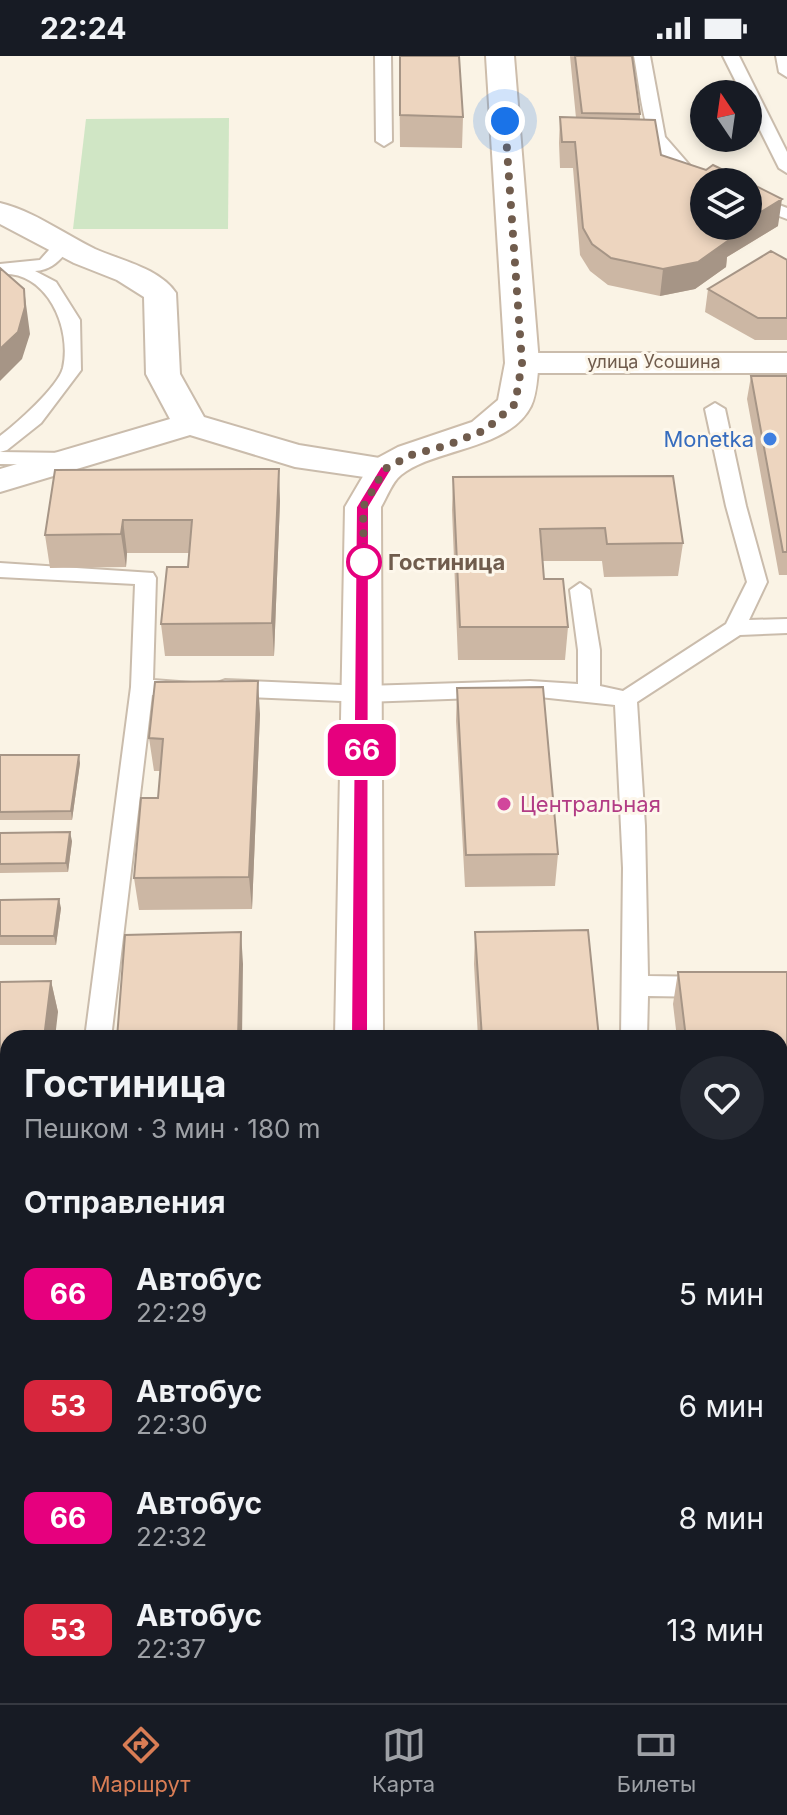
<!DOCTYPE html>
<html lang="ru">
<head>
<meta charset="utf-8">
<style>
	body { margin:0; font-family:Inter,sans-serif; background:#242831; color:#f1f3f6; height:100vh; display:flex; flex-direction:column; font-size:30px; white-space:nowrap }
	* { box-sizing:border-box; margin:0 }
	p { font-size:26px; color:#9ea1a6 }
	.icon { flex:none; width:44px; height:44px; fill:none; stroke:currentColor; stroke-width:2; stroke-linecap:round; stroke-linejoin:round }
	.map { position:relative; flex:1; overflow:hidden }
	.details { position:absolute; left:0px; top:974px; width:788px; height:674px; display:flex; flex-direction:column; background:#171b24; border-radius:24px 24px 0 0; box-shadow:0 4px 12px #0003 }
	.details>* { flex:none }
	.badge { padding:0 16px; border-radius:12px; font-size:28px; line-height:52px }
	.needle { width:52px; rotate:347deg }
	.controls { position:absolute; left:690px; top:24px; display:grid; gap:16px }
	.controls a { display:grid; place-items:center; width:72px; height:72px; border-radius:50%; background:#171b24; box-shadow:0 4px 12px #0003; font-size:40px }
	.you { position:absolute; width:40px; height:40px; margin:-20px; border:6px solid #fff; border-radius:50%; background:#1a73e8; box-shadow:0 0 0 12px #1a73e833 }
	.map>.badge { position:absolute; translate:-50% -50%; box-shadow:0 0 0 4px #fff }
	h2 { padding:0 24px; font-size:30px; line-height:72px }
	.round { display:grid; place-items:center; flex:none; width:84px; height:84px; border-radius:42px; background:#242831 }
	.head { display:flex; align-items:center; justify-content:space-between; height:136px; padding:0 24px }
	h1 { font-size:38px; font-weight:700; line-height:60px }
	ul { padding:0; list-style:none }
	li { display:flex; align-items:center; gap:24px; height:112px; padding:0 24px }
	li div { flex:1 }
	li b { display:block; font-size:30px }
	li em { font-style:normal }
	li .badge { min-width:88px; font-weight:700; text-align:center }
	.status { display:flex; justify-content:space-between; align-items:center; height:56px; padding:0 40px; background:#171b24; direction:ltr }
	.status svg { height:22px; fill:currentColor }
	.dock { display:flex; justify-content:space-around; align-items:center; height:112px; border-top:2px solid #363941; background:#171b24; font-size:22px; color:#9ea1a6 }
	.dock a { display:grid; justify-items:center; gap:4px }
	.dock .current { color:#d97d55 }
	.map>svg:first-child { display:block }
	.green { fill:#d0e6c5 }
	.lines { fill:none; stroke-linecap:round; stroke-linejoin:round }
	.lane-casing { stroke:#cabcac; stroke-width:4 }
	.street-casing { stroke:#cabcac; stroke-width:4 }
	.secondary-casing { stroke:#cdbdab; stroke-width:4 }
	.lane { fill:#fff; fill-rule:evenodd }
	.street { fill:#fff; fill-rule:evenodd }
	.secondary { fill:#fff; fill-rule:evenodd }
	.wall { fill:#ccb7a4 }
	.shaded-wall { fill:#a69586 }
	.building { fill:#edd5bf; stroke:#a69586; stroke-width:2 }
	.line { fill:#e6007e; stroke:#fff; stroke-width:2 }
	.walk { stroke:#705c4d; stroke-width:8; stroke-dasharray:0 14.4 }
	.shop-dot { fill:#3f7fe0; stroke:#fdf7eb; stroke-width:3 }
	.stop-dot { fill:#fff; stroke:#e6007e; stroke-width:4 }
	.hotel-dot { fill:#d1479c; stroke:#fdf7eb; stroke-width:3 }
	.labels { text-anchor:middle; stroke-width:6; stroke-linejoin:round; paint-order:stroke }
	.far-street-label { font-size:18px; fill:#705c4d; stroke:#fdf7eb }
	.shop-label { font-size:22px; fill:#366cbe; stroke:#fdf7eb; text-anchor:end }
	.stop-label { font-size:22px; font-weight:bold; fill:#705c4d; stroke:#fdf7eb; text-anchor:start }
	.hotel-label { font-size:22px; fill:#b23c85; stroke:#fdf7eb; text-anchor:start }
</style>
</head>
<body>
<div class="status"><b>22:24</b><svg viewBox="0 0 49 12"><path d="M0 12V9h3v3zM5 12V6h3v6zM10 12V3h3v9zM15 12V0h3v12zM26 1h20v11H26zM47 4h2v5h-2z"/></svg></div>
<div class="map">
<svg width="787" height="1647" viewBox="0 0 787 1647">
	<rect width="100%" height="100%" fill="#faf3e5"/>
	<path class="green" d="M229,62L228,173H73L86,63Z"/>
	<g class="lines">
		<g class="lane-casing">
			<path id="lane" d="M375,0H391L392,85L384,90L376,85Z
				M634,0H650L665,81L692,112L718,126H704V130C641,103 645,59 634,0Z
				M723,0H739L787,96V117L779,112L748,50V38H742Z
				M776,0H787V21L779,16Z
				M748,137L787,152V163L748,148Z
				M63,184L72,189C61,203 53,214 35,215L56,226L80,264L81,314L41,367L7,394L0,396L67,397L77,403L67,409L0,408V380C16,368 58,331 63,312C72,272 47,214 0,218V208L40,204L57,185Z
				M715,347L725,353L746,450L767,526L749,564L787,563V577L740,579L637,646L645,770L648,920L709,921L718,924L722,931L718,938L709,941L648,940L647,982H621L623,812L615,649L530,640L365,646L225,640L217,637L214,632L217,627L225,624L365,630L530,625L578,628V594L570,534L580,527L590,534L600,594V630L623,635L726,568L747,526L726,450L705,353Z
				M0,507L153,517L156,522L153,624L192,627L195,632L192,637L152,639L111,982H85L131,631L135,528L0,521Z
				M780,1261L787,1264V1340L780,1338Z
				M787,1493V1524L780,1527V1496Z
				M658,1640H690V1647H658Z"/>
		</g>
		<g class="street-casing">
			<path id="street" d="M0,147C34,155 64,178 95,193C122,205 159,212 176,237L180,318L204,361L299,389L398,405L403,413L398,421L385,424L295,411L190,379L0,436V413L170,363L146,318L144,241L117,224L74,207L0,168Z
				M522,297H787V317H522L510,314L505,307L510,300Z
				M0,1063H8V1105H0Z
				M780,1063H787V1105H780Z
				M0,1516H8V1574H0Z"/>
		</g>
		<g class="secondary-casing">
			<path id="secondary" d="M486,0H514L539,307C537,320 537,338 531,350C509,394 435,392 401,419C392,426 387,441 381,451L383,982H335L345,451L372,405L398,391L472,366L498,344L505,307Z
				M322,1640H382V1647H322Z"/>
		</g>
		<use href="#lane" class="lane"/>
		<use href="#street" class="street"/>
		<use href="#secondary" class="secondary"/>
	</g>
	<path class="wall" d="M399,0L463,61L462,92L400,91Z
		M570,0H632L640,58V63L661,99L778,170L727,201L726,211L695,233L660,240L608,229L590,215L580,199L573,112H560L559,87L560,61L576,62Z
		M785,204H787V284H755L705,256L708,233Z
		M751,320H787V519H779L747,343Z
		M55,414L280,445L274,600H165L161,568L188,511L189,497H127L126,511L50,512L45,479Z
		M453,421L683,487L678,520L604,521L602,505H543L544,523L568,571L565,604H458L452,454Z
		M457,632L558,798L555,830L465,831L456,665Z
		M260,658L252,853L139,854L134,822L158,742L160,715H154L149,682Z
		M0,699L80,707L72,764H0Z
		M0,777L72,785L68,816L0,817Z
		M0,844L61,852L56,889H0Z
		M475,876L599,982H478L474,908Z
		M678,916H787V1038L780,1039V982H677L673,948Z
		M51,925L58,956L8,982V1046H0V926Z
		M787,1125V1158L782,1134L784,1126Z
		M492,1640H636L637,1647H492Z
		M750,1640H780L787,1647H751Z"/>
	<path class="shaded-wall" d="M782,143L778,170L727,201L726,211L695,233L660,240L663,213L737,170H748V164Z
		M24,233L30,278L22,303L0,325V293Z
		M279,413L280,445L274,600L272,567Z
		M123,464L127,497L126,511L121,478Z
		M258,625L260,658L252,853L249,821Z
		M79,699L80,707L72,764L71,755Z
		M70,776L72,785L68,816L66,807Z
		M59,843L61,852L56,889L54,880Z
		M241,876L243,908L242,982H238Z
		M51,925L58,956L55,982H44Z
		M199,1640H205V1647H199Z"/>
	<path class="building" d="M400,0H459L463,61L400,59Z
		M575,0H632L640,58L582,57Z
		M560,61L655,64L661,99L706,114L713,109L748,126H704V170H737L725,177L729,184L698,206L663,213L611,202L592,188L583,172L575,86H562Z
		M748,126L782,143L748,164Z
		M771,195L787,204V262H758L708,233Z
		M0,212L24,233L25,251L18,276L0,293Z
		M751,320H787V496H783Z
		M279,413L272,567L161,568L167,511H188L192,464H123L121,478L45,479L55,414Z
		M673,420L683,487L607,488L605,472L540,473L544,523H563L568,571H460L453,421Z
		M258,625L249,821L134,822L141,742H158L163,683L149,682L155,626Z
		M543,631L558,798L466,799L457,632Z
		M0,699H79L71,755L0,756Z
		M70,776L66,807L0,808V777Z
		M59,843L54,880H0V844Z
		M588,874L599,982H482L475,876Z
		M241,876L238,982H117L125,879Z
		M678,916H787V1007H780V982H686Z
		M51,925L44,982H8V1015H0V926Z
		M780,1554H787V1647H764L763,1640H780Z
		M50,1640H199V1647H50Z
		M495,1640H636L637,1647H496Z"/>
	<path class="line" d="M381,410L392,413L369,451L368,982L359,989L351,982L356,451Z"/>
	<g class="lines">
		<path class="walk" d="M364,506L363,451L385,413L411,399L448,389L485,374L515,348L522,307L505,65"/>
	</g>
	<circle class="shop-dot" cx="770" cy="383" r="8"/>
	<circle class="stop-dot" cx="364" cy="506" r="16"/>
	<circle class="hotel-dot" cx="504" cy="748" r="8"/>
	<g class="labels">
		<g class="far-street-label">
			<text x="654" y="312">улица Усошина</text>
		</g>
		<g class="shop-label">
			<text x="754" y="391">Monetka</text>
		</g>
		<g class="stop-label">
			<text x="388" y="514">Гостиница</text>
		</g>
		<g class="hotel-label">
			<text x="520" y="756">Центральная</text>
		</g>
	</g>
</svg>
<div class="controls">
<a><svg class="needle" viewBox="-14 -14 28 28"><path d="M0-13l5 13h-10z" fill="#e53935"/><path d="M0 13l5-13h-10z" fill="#9ea1a6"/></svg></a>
<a><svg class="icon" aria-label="layers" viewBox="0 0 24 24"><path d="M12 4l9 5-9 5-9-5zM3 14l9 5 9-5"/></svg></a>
</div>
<div class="you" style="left:505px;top:65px"></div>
<b class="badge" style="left:362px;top:694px;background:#e6007e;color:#fff">66</b>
<section class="details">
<div class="head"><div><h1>Гостиница</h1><p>Пешком · 3 мин · 180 m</p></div><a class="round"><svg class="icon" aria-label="heart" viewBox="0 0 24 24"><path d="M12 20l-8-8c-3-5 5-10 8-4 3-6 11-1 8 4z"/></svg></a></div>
<h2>Отправления</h2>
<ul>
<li><span class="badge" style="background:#e6007e;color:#fff">66</span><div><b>Автобус</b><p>22:29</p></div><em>5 мин</em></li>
<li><span class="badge" style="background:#d7263d;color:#fff">53</span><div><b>Автобус</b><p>22:30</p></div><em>6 мин</em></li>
<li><span class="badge" style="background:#e6007e;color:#fff">66</span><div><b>Автобус</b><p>22:32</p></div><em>8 мин</em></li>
<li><span class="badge" style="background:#d7263d;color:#fff">53</span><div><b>Автобус</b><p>22:37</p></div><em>13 мин</em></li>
</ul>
</section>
</div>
<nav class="dock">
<a class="current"><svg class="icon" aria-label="directions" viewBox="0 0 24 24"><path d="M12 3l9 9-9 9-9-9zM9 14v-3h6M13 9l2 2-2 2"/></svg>Маршрут</a>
<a><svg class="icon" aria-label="map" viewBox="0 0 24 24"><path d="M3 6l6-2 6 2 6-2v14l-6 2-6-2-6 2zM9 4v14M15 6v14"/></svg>Карта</a>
<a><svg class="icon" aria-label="tickets" viewBox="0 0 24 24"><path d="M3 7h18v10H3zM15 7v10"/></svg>Билеты</a>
</nav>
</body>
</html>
